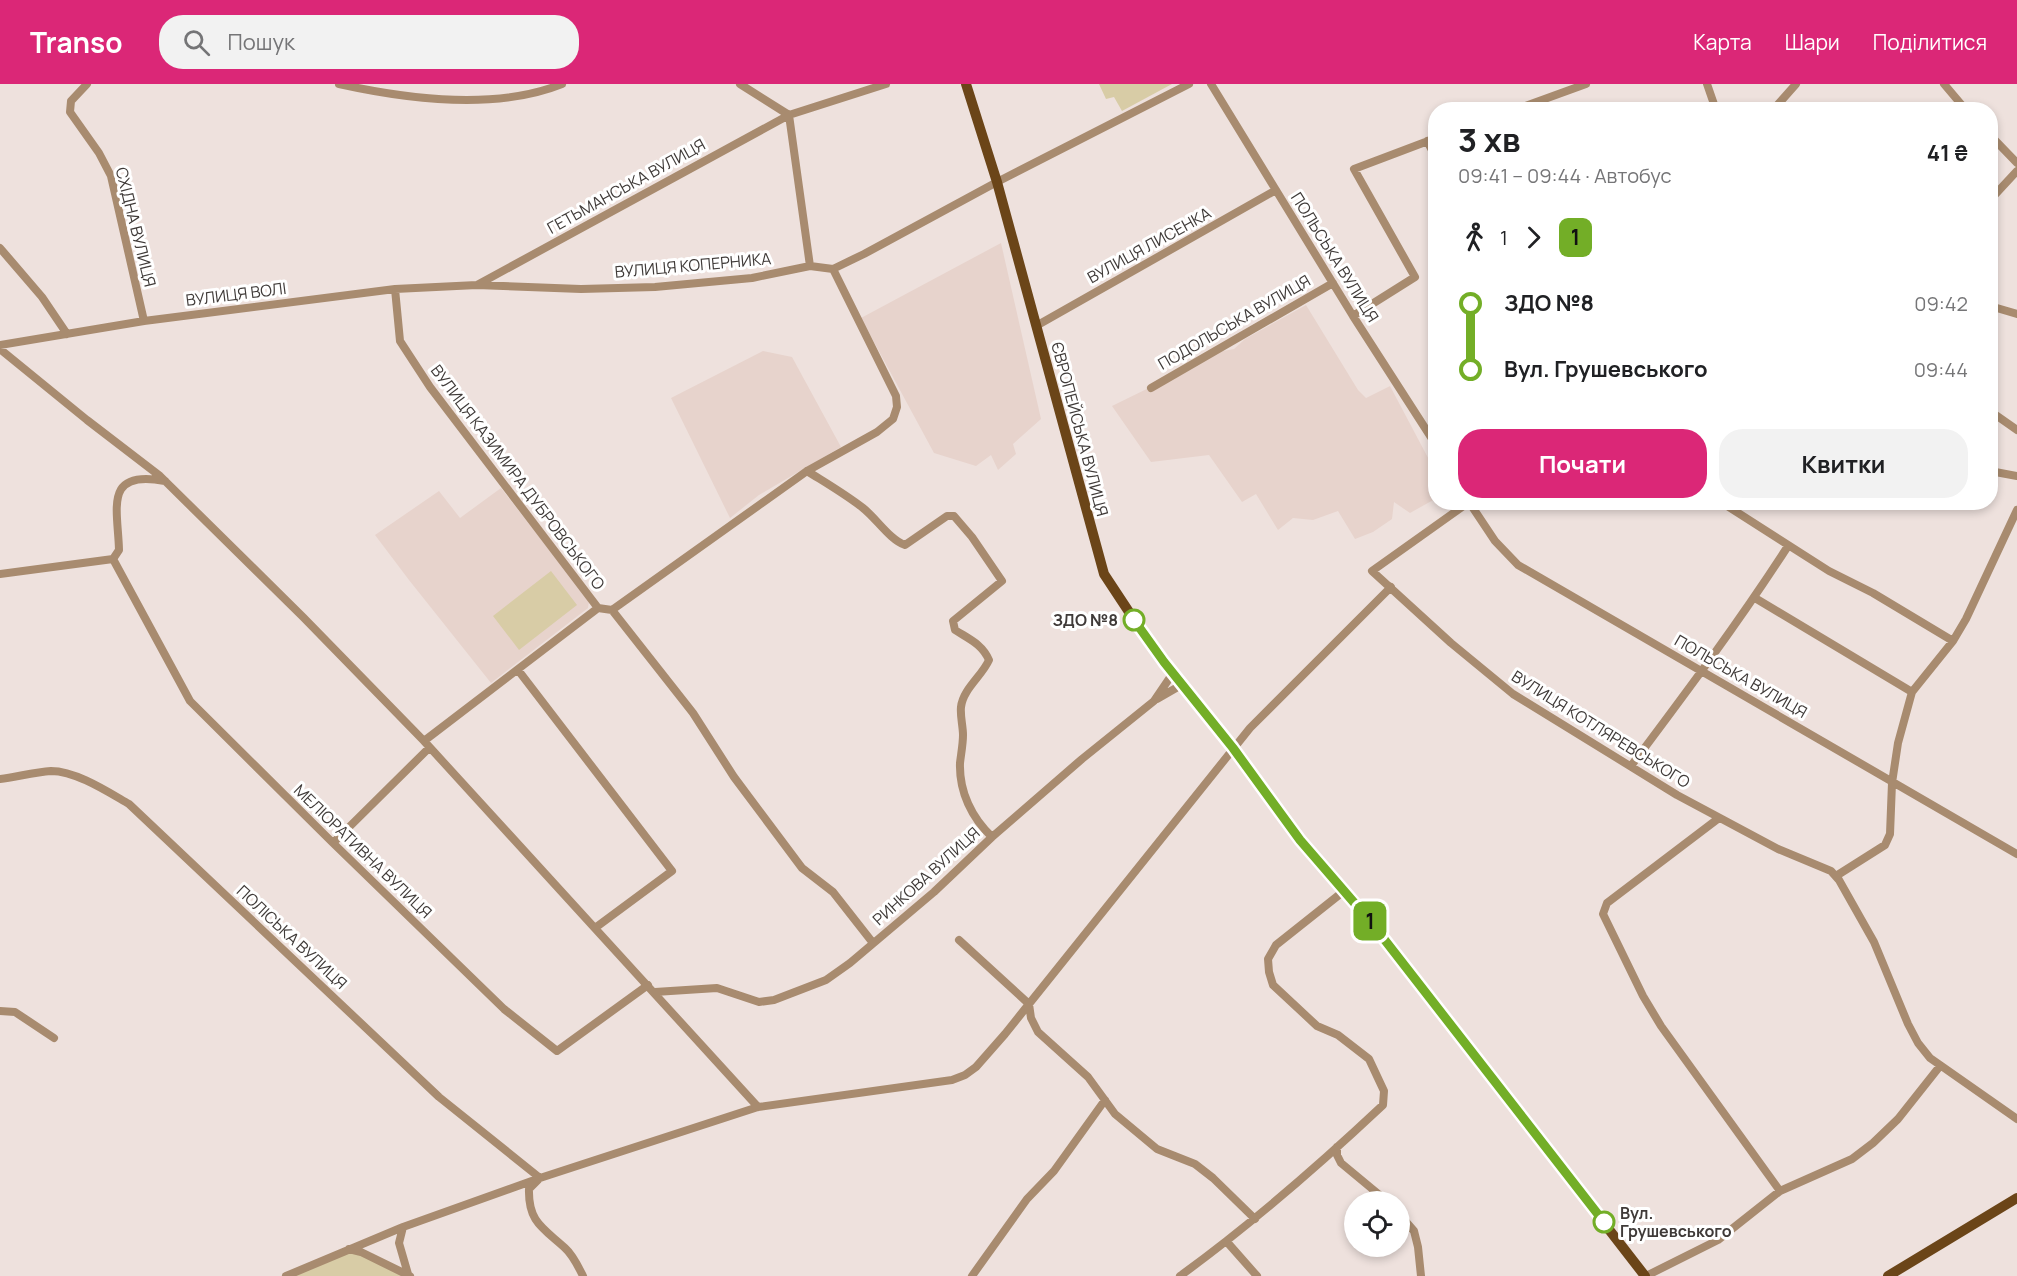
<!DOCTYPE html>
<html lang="uk">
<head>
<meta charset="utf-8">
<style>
	body { margin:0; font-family:Manrope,sans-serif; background:#f2f2f2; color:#202124; height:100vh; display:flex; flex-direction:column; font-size:22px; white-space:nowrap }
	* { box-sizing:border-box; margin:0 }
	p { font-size:20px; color:#757577 }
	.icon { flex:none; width:33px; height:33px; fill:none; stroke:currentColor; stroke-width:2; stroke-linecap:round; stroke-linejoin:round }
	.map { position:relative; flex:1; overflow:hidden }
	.panel { position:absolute; left:1428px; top:18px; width:570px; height:408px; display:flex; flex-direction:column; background:#fff; border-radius:24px; box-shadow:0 3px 9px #0003 }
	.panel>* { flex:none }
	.badge { padding:0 12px; border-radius:9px; font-size:21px; line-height:39px }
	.buttons { position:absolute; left:1344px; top:1107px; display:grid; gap:12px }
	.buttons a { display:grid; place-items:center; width:66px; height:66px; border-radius:50%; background:#fff; box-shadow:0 3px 9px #0003; font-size:30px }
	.map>.badge { position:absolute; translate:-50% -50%; box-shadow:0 0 0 3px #fff }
	.legs { display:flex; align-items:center; gap:9px; height:66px; padding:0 30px; font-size:20px }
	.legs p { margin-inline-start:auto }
	.head { display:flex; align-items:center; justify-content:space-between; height:102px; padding:0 30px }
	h1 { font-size:33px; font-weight:700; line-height:45px }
	.primary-button { display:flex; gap:12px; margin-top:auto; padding:12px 30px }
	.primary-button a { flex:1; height:69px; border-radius:24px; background:#db2777; color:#fff; font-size:24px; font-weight:700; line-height:69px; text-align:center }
	.primary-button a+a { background:#f2f2f2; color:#202124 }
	ul { padding:0 30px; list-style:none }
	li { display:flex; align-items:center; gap:21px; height:66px; font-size:22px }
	li i { display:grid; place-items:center; width:9px; height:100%; margin:0 8px; background:currentColor }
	li i::after { content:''; width:15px; height:15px; margin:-8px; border:4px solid; border-radius:50%; background:#fff }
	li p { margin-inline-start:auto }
	li:first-child i { background:linear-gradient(#0000 50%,currentColor 0) }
	li:last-child i { background:linear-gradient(currentColor 50%,#0000 0) }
	header { display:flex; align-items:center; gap:36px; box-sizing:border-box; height:84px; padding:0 30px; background:#db2777; color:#fff }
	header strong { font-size:28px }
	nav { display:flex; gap:33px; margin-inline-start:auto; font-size:21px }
	.search { width:420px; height:54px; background:#f2f2f2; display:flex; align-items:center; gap:15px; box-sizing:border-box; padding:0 21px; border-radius:24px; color:#757577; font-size:22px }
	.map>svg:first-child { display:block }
	.built { fill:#e7d3cc }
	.green { fill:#d8cca6 }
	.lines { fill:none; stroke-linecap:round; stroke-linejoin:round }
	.minor { stroke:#a88b6f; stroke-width:8 }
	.major { stroke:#6b4518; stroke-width:10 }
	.line-1-casing { stroke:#fff; stroke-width:14 }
	.line-1 { stroke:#73ae27; stroke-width:9 }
	.stop-1-dot { fill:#fff; stroke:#73ae27; stroke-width:3 }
	.labels { text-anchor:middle; stroke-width:6; stroke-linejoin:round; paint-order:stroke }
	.street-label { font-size:16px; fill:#3f3a38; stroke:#fff }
	.stop-label { font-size:16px; font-weight:bold; fill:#3f3a38; stroke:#fff; text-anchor:end }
</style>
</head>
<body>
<header>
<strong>Transo</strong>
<div class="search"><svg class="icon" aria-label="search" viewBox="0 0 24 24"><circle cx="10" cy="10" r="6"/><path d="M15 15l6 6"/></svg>Пошук</div>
<nav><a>Карта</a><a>Шари</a><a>Поділитися</a></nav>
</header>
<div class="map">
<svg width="2017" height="1192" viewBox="0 0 2017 1192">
	<rect width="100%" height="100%" fill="#eee1dd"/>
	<path class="built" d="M1001,159L1041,335L1013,360L1016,370L998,386L991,371L976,382L934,369L861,234Z
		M1306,221L1358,306L1366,314L1390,302L1435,387V415L1410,429L1394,418L1392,435L1373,448L1355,455L1338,427L1313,436L1293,434L1278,446L1256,410L1242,418L1209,371L1151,378L1112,322L1163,297L1207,270L1234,265L1245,255Z
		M763,267L792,273L841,363L759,411L730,434L671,314Z
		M501,404L589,517L588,524L491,599L409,496L375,451L439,407L460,434Z"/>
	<path class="green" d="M1099,0H1172L1122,27L1114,13L1106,15Z
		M551,487L577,521L519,566L493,532Z
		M349,1165L410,1192H286Z"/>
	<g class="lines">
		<path class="minor" d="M87,0L71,17L70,28L99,69L111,92L144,237
			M339,0C407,15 495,27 562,0
			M740,0L789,31
			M1211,0L1353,232L1436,361
			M1707,0L1716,26
			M1944,0L1966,26
			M1514,26L1586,0
			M1773,26L1796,0
			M789,31L810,182
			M1990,51L2017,79
			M1427,57L1436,74
			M1990,116L2017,87
			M0,164L42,213L67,250
			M477,201L789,31L886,0
			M395,205L400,257L430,303L598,524L612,526L693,629L734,693L802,784L833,808L873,859
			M1990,222L2017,230
			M1353,232L1415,193L1354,85L1436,54
			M1036,242L1276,106
			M0,261L144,237L395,205L477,201L581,205L655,203L752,194L810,182L833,185L864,170L997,98L1189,0
			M0,265L87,336L160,392L303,533L424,657L758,1023
			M1151,304L1333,199
			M1990,327L2017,346
			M807,387C826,399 845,410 863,424C876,434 890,456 905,461L947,432H954L972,453L1002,497L953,537L955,546C969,555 982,560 989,576C982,592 963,605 961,623C960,632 963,642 963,651C963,660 961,670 960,679C959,708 972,734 992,753
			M1990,387L2017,392
			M1469,418L1372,487L1451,559L1513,610L1677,711L1778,765L1831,787L1839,796L1874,858L1908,940L1918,959L1930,974L2017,1035
			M1469,418L1495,457L1518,481L2017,770
			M1721,418L1829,487L1873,509L1953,557
			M113,475L190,617L333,759L504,925L557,967L648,901
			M0,490L113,475L119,466C118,425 103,385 165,397
			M1755,514L1912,608
			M612,526L807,387L877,348L893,335L897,323L896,312L833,185
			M518,586L672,787L595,844
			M1157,615L1183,600
			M424,657L598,524
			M1631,682C1685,610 1739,538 1788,462
			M0,695C16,693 35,688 51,687C76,687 108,708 129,720L439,1013L540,1094
			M1719,734L1607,819L1603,830L1643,912L1661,942L1780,1107
			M333,759L429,664
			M1836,792L1885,761L1890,750L1892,699L1898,659L1912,608L1953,557L1966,535L2017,426
			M959,856L1029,920L1031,934L1038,948L1088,993L1115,1030L1157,1065L1195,1080L1213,1094L1255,1135
			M655,908L717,904L759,918L774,916L826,896L850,879L934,808L992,753L1082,675L1154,617L1173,589
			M0,927L15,928L54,954
			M1337,1063V1071L1341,1079L1388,1118
			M538,1096L529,1105C528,1138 543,1144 565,1164C573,1171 578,1182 583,1192
			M1400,1131L1414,1147L1418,1163L1421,1192
			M403,1143L399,1159L408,1190
			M1227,1158L1257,1192
			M349,1165L361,1168L410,1192
			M286,1192L403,1143L540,1094L758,1023L952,996L965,991L976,983L1005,950L1250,644L1391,503
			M972,1192L1027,1115L1054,1087L1105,1016
			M1180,1192C1253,1139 1317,1083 1383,1021L1384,1007L1369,975L1338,951L1317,942L1273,901L1269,888L1268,875L1276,861L1344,807
			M1646,1192L1718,1156L1780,1107L1852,1075L1873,1059L1898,1035L1940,982"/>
		<path class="major" d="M966,0L997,98L1104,490L1133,534L1164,578L1233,664L1300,756L1370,837L1645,1192
			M1888,1192L2017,1114"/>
	</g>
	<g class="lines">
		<g class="line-1-casing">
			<path id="line-1" d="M1134,536L1164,578L1233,664L1300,756L1370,837L1604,1138"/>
		</g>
		<use href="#line-1" class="line-1"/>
	</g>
	<g class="stop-1-dot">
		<circle cx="1134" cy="536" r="10"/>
		<circle cx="1604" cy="1138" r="10"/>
	</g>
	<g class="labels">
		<g class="street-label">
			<text transform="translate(626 102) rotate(-29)" y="6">ГЕТЬМАНСЬКА ВУЛИЦЯ</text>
			<text transform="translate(136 143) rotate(76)" y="6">СХІДНА ВУЛИЦЯ</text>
			<text transform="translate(1149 161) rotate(-29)" y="6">ВУЛИЦЯ ЛИСЕНКА</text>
			<text transform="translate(1335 173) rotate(58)" y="6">ПОЛЬСЬКА ВУЛИЦЯ</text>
			<text transform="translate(693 181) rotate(-5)" y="6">ВУЛИЦЯ КОПЕРНИКА</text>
			<text transform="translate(236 210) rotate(-7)" y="6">ВУЛИЦЯ ВОЛІ</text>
			<text transform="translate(1234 238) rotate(-30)" y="6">ПОДОЛЬСЬКА ВУЛИЦЯ</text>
			<text transform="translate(1080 345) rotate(75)" y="6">ЄВРОПЕЙСЬКА ВУЛИЦЯ</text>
			<text transform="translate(518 393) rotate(53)" y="6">ВУЛИЦЯ КАЗИМИРА ДУБРОВСЬКОГО</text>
			<text transform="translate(1741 592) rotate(30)" y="6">ПОЛЬСЬКА ВУЛИЦЯ</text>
			<text transform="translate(1601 645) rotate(32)" y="6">ВУЛИЦЯ КОТЛЯРЕВСЬКОГО</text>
			<text transform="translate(363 767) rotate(44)" y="6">МЕЛІОРАТИВНА ВУЛИЦЯ</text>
			<text transform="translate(926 792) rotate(-42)" y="6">РИНКОВА ВУЛИЦЯ</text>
			<text transform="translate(292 853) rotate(43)" y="6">ПОЛІСЬКА ВУЛИЦЯ</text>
		</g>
		<g class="stop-label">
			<text x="1118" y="542">ЗДО №8</text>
			<text x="1620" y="1135" text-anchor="start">Вул.<tspan x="1620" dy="18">Грушевського</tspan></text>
		</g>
	</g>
</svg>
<div class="buttons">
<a><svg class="icon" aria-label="locate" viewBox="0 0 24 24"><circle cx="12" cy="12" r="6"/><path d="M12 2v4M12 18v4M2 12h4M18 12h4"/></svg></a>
</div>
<b class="badge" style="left:1370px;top:837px;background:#73ae27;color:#111">1</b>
<section class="panel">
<div class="head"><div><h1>3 хв</h1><p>09:41 – 09:44 · Автобус</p></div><b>41 ₴</b></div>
<div class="legs"><svg class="icon" aria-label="walk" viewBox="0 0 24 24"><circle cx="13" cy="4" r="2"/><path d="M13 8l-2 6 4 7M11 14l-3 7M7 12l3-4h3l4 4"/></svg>1<svg class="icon" aria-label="forward" viewBox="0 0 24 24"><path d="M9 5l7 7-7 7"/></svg><b class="badge" style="background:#73ae27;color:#111">1</b></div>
<ul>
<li><i style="color:#73ae27"></i><b>ЗДО №8</b><p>09:42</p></li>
<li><i style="color:#73ae27"></i><b>Вул. Грушевського</b><p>09:44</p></li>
</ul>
<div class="primary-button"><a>Почати</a><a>Квитки</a></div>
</section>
</div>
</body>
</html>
